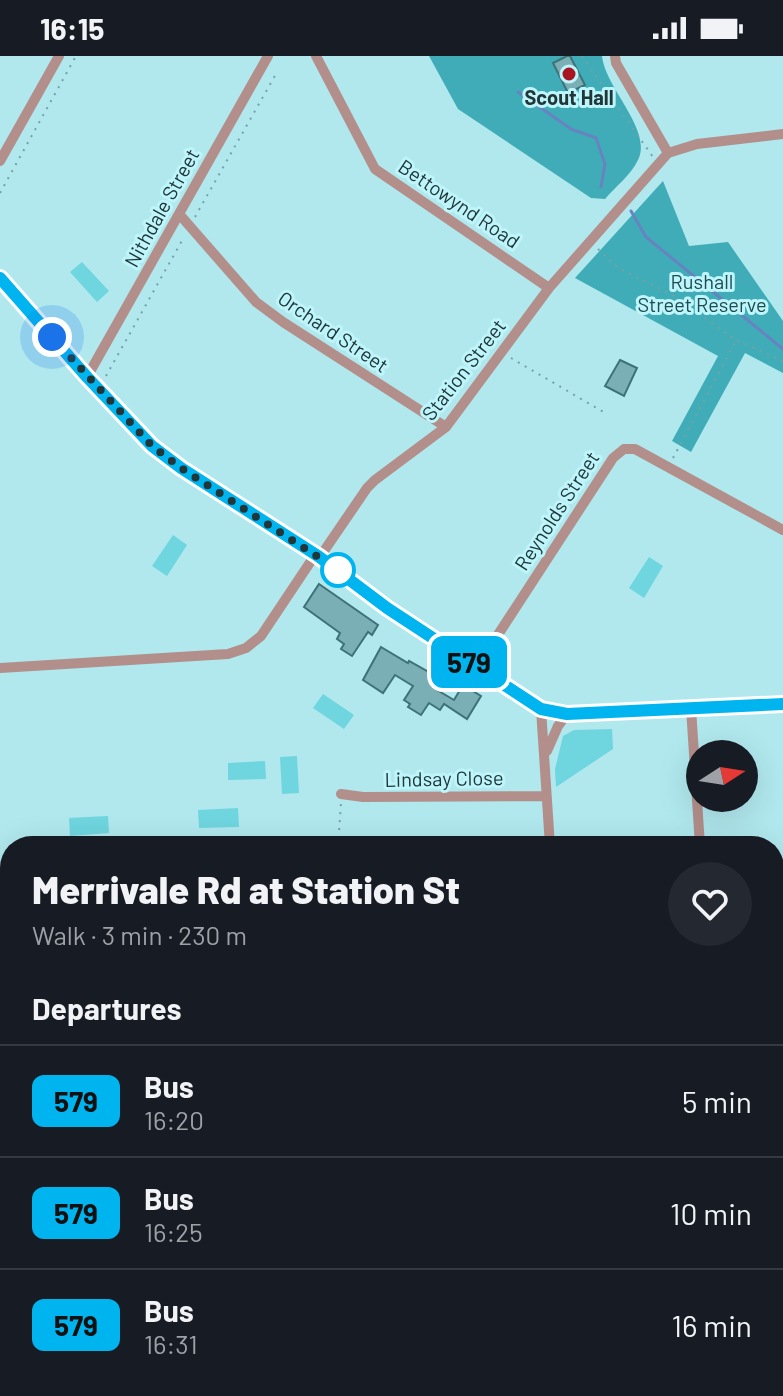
<!DOCTYPE html>
<html lang="en">
<head>
<meta charset="utf-8">
<style>
	body { margin:0; font-family:Barlow,sans-serif; background:#242831; color:#f1f3f6; height:100vh; display:flex; flex-direction:column; font-size:30px; white-space:nowrap }
	* { box-sizing:border-box; margin:0 }
	p { font-size:26px; color:#9ea1a6 }
	.icon { flex:none; width:44px; height:44px; fill:none; stroke:currentColor; stroke-width:2; stroke-linecap:round; stroke-linejoin:round }
	.map { position:relative; flex:1; overflow:hidden }
	.sheet { position:absolute; left:0px; top:780px; width:784px; height:560px; display:flex; flex-direction:column; background:#171b24; border-radius:32px 32px 0 0; box-shadow:0 8px 32px #0002 }
	.sheet>* { flex:none }
	.badge { padding:0 16px; border-radius:12px; font-size:28px; line-height:52px }
	.needle { width:52px; rotate:78deg }
	.controls { position:absolute; left:686px; top:684px; display:grid; gap:16px }
	.controls a { display:grid; place-items:center; width:72px; height:72px; border-radius:50%; background:#171b24; box-shadow:0 8px 32px #0002; font-size:40px }
	.you { position:absolute; width:40px; height:40px; margin:-20px; border:6px solid #fff; border-radius:50%; background:#1a73e8; box-shadow:0 0 0 12px #1a73e833 }
	.map>.badge { position:absolute; translate:-50% -50%; box-shadow:0 0 0 4px #fff }
	h2 { padding:0 32px; font-size:30px; line-height:72px }
	.round { display:grid; place-items:center; flex:none; width:84px; height:84px; border-radius:42px; background:#242831 }
	.headline { display:flex; align-items:center; justify-content:space-between; height:136px; padding:0 32px }
	h1 { font-size:38px; font-weight:800; line-height:60px }
	ul { padding:0; list-style:none }
	li { display:flex; align-items:center; gap:24px; height:112px; padding:0 32px; border-top:2px solid #363941 }
	li div { flex:1 }
	li b { display:block; font-size:30px }
	li em { font-style:normal }
	li .badge { min-width:88px; font-weight:700; text-align:center }
	.status { display:flex; justify-content:space-between; align-items:center; height:56px; padding:0 40px; background:#171b24; direction:ltr }
	.status svg { height:22px; fill:currentColor }
	.map>svg:first-child { display:block }
	.green { fill:#6fd5df }
	.forest { fill:#40acb7 }
	.lines { fill:none; stroke-linecap:round; stroke-linejoin:round }
	.stream { stroke:#6784c0; stroke-width:3 }
	.building { fill:#79afb5; stroke:#3e7278; stroke-width:2 }
	.path { stroke:#76a1a5; stroke-width:2; stroke-dasharray:2 6; stroke-linecap:butt }
	.street { stroke:#b38f8b; stroke-width:10 }
	.secondary { stroke:#9c6965; stroke-width:14 }
	.line-casing { stroke:#fff; stroke-width:18 }
	.line { stroke:#00b5ef; stroke-width:12 }
	.walk { stroke:#203638; stroke-width:8; stroke-dasharray:0 14.4 }
	.poi-dot { fill:#a91422; stroke:#bdf5fb; stroke-width:3 }
	.stop-dot { fill:#fff; stroke:#00b5ef; stroke-width:4 }
	.labels { text-anchor:middle; stroke-width:6; stroke-linejoin:round; paint-order:stroke }
	.poi-label { font-size:20px; font-weight:bold; fill:#203638; stroke:#bdf5fb }
	.street-label { font-size:20px; fill:#203638; stroke:#bdf5fb }
	.park-label { font-size:20px; fill:#1c4b50; stroke:#bdf5fb }
</style>
</head>
<body>
<div class="status"><b>16:15</b><svg viewBox="0 0 49 12"><path d="M0 12V9h3v3zM5 12V6h3v6zM10 12V3h3v9zM15 12V0h3v12zM26 1h20v11H26zM47 4h2v5h-2z"/></svg></div>
<div class="map">
<svg width="783" height="1340" viewBox="0 0 783 1340">
	<rect width="100%" height="100%" fill="#b0e8ee"/>
	<path class="green" d="M82,206L109,235L97,246L70,216Z
		M173,479L187,489L167,520L152,510Z
		M649,501L663,510L644,542L629,532Z
		M323,638L354,659L344,673L313,652Z
		M612,673L613,693L556,731L555,713L563,680L574,674Z
		M297,700L299,737L282,738L280,701Z
		M265,705L266,723L228,724V707Z
		M238,752L239,771L199,772L198,754Z
		M108,760L109,777L70,780L69,762Z"/>
	<path class="forest" d="M429,0H602C605,32 653,74 638,104C631,119 615,131 605,143L591,142L458,53Z
		M663,125L689,190L728,186L783,265V317L745,297L691,396L672,385L718,300L575,222Z
		M332,1330H513L514,1340H335Z"/>
	<g class="lines">
		<path class="stream" d="M518,36L571,73L596,82L605,108L601,131
			M631,155L646,181L783,293"/>
	</g>
	<path class="building" d="M567,0H570L585,29L568,37L553,7Z
		M620,304L637,312L624,340L605,330Z
		M319,528L378,569L372,579L368,576L352,600L341,593L344,588L337,583L340,577L304,551Z
		M381,591L408,607L409,605L443,624L437,634L454,644L463,629L481,640L467,663L444,648L440,654L429,647L421,659L408,651L410,648L404,644L413,630L395,619L383,637L363,624Z"/>
	<g class="lines">
		<path class="path" d="M582,0L653,101
			M0,137L76,0
			M195,161L277,16
			M598,193L618,212L672,239L736,284L783,305
			M511,302L607,358
			M106,320L184,181
			M673,402L736,285
			M338,790L341,747"/>
		<path class="street" d="M316,0L375,113L549,232
			M615,0L616,7L668,97
			M0,105L59,0
			M180,159L256,246L283,266L446,371
			M87,321L268,0
			M477,611L613,402L624,393H635L783,474
			M0,612L228,598L246,592L261,580L311,505L324,495L367,432L375,424L446,371L549,232L668,97L697,88L783,78
			M691,652L700,790
			M541,653L550,790
			M547,695L558,670L567,658
			M341,738L363,741L546,740
			M774,1041L783,1040
			M734,1330V1340
			M575,1340L576,1330"/>
		<path class="secondary" d="M0,222L152,390L181,412L318,500L387,552L541,653L567,658L783,648
			M0,907L10,925
			M135,1330V1340"/>
	</g>
	<g class="lines">
		<g class="line-casing">
			<path id="line" d="M0,222L87,321L152,390L181,412L318,500L387,552L541,653L567,658L783,648"/>
		</g>
		<use href="#line" class="line"/>
		<path class="walk" d="M52,281L152,390L181,412L338,514"/>
	</g>
	<circle class="poi-dot" cx="569" cy="18" r="8"/>
	<circle class="stop-dot" cx="338" cy="514" r="16"/>
	<g class="labels">
		<g class="poi-label">
			<text x="569" y="49">Scout Hall</text>
		</g>
		<g class="street-label">
			<text transform="translate(459 148) rotate(34)" y="7">Bettowynd Road</text>
			<text transform="translate(162 152) rotate(-61)" y="7">Nithdale Street</text>
			<text transform="translate(333 276) rotate(34)" y="7">Orchard Street</text>
			<text transform="translate(464 314) rotate(-52)" y="7">Station Street</text>
			<text transform="translate(557 455) rotate(-57)" y="7">Reynolds Street</text>
			<text transform="translate(444 723) rotate(-1)" y="7">Lindsay Close</text>
		</g>
		<g class="park-label">
			<text x="702" y="233">Rushall<tspan x="702" dy="23">Street Reserve</tspan></text>
		</g>
	</g>
</svg>
<div class="controls">
<a><svg class="needle" viewBox="-14 -14 28 28"><path d="M0-13l5 13h-10z" fill="#e53935"/><path d="M0 13l5-13h-10z" fill="#9ea1a6"/></svg></a>
</div>
<div class="you" style="left:52px;top:281px"></div>
<b class="badge" style="left:469px;top:606px;background:#00b5ef;color:#111">579</b>
<section class="sheet">
<div class="headline"><div><h1>Merrivale Rd at Station St</h1><p>Walk · 3 min · 230 m</p></div><a class="round"><svg class="icon" aria-label="heart" viewBox="0 0 24 24"><path d="M12 20l-8-8c-3-5 5-10 8-4 3-6 11-1 8 4z"/></svg></a></div>
<h2>Departures</h2>
<ul>
<li><span class="badge" style="background:#00b5ef;color:#111">579</span><div><b>Bus</b><p>16:20</p></div><em>5 min</em></li>
<li><span class="badge" style="background:#00b5ef;color:#111">579</span><div><b>Bus</b><p>16:25</p></div><em>10 min</em></li>
<li><span class="badge" style="background:#00b5ef;color:#111">579</span><div><b>Bus</b><p>16:31</p></div><em>16 min</em></li>
</ul>
</section>
</div>
</body>
</html>
